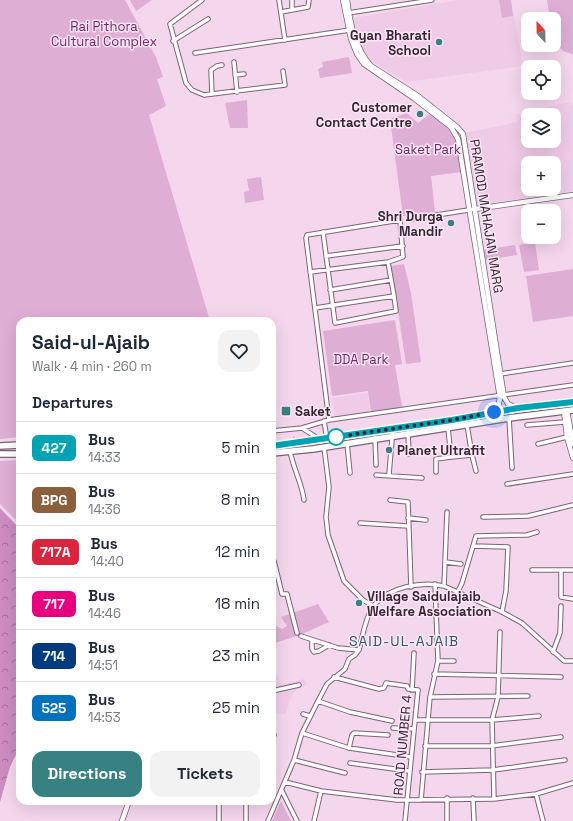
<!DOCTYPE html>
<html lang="en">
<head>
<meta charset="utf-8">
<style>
	body { margin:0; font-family:"Space Grotesk",sans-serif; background:#f2f2f3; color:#1f2937; height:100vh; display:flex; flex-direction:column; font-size:15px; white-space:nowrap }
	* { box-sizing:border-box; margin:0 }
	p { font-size:13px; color:#747a83 }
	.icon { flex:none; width:22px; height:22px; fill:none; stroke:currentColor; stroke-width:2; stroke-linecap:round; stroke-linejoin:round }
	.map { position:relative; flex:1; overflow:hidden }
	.drawer { position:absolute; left:16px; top:317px; width:260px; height:488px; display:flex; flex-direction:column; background:#fff; border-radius:12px; box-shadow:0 4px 16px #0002 }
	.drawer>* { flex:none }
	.badge { padding:0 8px; border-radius:6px; font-size:14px; line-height:26px }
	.needle { width:26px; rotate:338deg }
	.fabs { position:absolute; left:521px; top:12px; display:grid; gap:8px }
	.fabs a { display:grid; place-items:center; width:40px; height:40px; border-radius:8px; background:#fff; box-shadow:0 4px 16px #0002; font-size:20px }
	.you { position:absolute; width:20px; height:20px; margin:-10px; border:3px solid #fff; border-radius:50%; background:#1a73e8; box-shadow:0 0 0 6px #1a73e833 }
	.map>.badge { position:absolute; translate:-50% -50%; box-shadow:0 0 0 2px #fff }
	h2 { padding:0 16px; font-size:15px; line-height:36px }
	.round { display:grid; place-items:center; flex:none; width:42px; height:42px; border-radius:12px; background:#f2f2f3 }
	.headline { display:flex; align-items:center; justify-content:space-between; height:68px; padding:0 16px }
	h1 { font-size:19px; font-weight:800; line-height:30px }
	.action { display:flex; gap:8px; margin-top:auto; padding:8px 16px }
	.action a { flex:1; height:46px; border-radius:12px; background:#388183; color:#fff; font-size:16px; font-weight:800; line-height:46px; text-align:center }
	.action a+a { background:#f2f2f3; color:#1f2937 }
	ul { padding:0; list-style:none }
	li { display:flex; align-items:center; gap:12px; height:52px; padding:0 16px; border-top:1px solid #e0e1e3 }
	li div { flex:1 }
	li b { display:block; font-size:15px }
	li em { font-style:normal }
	li .badge { min-width:44px; font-weight:700; text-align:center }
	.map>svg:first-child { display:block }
	.built { fill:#f0cbe8; fill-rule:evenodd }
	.green { fill:#dfaed5 }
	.forest { fill:url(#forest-crowns) }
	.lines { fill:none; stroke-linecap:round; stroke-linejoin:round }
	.stream { stroke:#d393c6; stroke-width:1 }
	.minor-casing { stroke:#7d6377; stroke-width:5.5 }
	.tertiary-casing { stroke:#7d6377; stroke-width:6 }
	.primary-casing { stroke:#7d6377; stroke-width:8 }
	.minor { stroke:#fff; stroke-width:3.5 }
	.tertiary { stroke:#fff; stroke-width:4.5 }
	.primary { stroke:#fff; stroke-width:5.5 }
	.line-casing { stroke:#fff; stroke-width:9 }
	.line { stroke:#00a3b4; stroke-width:6 }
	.walk { stroke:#332831; stroke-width:4; stroke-dasharray:0 7.2 }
	.poi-dot { fill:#388183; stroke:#fee5f8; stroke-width:1.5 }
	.stop-dot { fill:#fff; stroke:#00a3b4; stroke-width:2 }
	.labels { text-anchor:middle; stroke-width:3; stroke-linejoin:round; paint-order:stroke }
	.park-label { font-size:13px; fill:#722768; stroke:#fee5f8 }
	.poi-label { font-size:13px; font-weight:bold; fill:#332831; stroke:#fee5f8; text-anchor:end }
	.street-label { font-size:13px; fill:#332831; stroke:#fee5f8 }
	.neighbourhood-label { font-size:14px; letter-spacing:1px; fill:#245e60; stroke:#fee5f8 }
</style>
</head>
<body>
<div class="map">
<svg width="573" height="821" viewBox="0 0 573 821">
	<defs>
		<pattern id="forest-crowns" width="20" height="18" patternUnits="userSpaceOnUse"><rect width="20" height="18" fill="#cc8cc0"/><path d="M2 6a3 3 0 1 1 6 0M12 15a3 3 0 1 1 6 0" fill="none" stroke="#a6729d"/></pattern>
	</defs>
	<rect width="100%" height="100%" fill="#f4d6ed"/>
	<path class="built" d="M459,0H511L523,66L406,82L370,60L361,48L353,18Z
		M570,102L573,105V191L476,205L464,133L518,122L517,114ZM528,115H554V141H528ZM528,163H554V189H528Z
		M368,393L370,412L335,417L332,398Z
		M278,676L281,685L304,679L307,684L295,691L290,699L286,714L272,713V677Z"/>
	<path class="green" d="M0,0H125L156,57L163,77L157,79L166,106L149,115L210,321H20V437L0,439Z
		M130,0H152L136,11Z
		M499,0H511L513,16L502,18Z
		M547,0H573V54C553,50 554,37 554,19H550Z
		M349,57L352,73L320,78L318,69L323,67L322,62Z
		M247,100L248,128H230L225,103Z
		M407,113L418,123L431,113L454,134L461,172L431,176L435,212L403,216L390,119Z
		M261,177L264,200L245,203L244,192L249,191L247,179Z
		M535,242L539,270L524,272L519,245Z
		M515,245L517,255L485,260L483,250Z
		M404,264L411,293L421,362L406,364L391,266Z
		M573,269V316L533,322L526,276Z
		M395,320L402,364L395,365L402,407L371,412L368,391L332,396L323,331Z
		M20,460V524L0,504V461Z
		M318,604L329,622L300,635L272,644V624L282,629L287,626L281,617Z
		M281,801L291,821H272Z"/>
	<path class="forest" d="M0,508L20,529V746L10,767L0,802Z"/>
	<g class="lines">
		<path class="stream" d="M294,437V441"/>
		<g class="minor-casing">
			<path id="minor" d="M202,0L170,24L186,83L192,90L204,95L285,85L283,71
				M279,0L285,40
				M292,0V10
				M281,12L308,7L309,0
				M348,13L432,0
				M173,41L208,19
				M195,53L350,30
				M234,62L237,92
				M235,75L244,74
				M212,94L211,70L217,66L222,65
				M411,219L475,209
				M323,232L335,323L396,311L394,296
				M326,256L403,246
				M310,272L388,262L403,257L400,220L307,235L306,238L329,420
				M330,290L391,280
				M315,308L394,296L388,262
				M500,374L573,363
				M509,418L512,468
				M324,421L327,439
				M527,425L565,422
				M302,428L329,420L573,385
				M272,431L302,428L319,439
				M408,433L409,454
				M375,438L376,465
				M347,443L350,473
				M538,444L567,437
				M324,447L329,487L326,517L328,535L344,581L363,600L373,606
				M290,451C293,468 302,483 304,500
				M472,455L476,471
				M451,457L472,455L467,425
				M436,472V459L451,457L448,428
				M389,474L393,428
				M376,475L422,478
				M507,484L573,474
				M390,500L408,502L411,587
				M483,517L528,516L573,505
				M408,518L426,520
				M360,523L408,526
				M473,546L508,547L506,591L502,612
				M274,561L282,594H287L297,633
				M445,562L461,564
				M532,570H573
				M561,571V597L573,599
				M444,586L447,512
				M457,593L462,583L476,536L527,535L537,532
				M301,636L338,648L359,650
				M312,641V649L314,652L319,651L329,645
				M553,652L560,633L561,606
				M438,661H454
				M434,674L561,677
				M334,677L379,689L384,688L386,683L407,686L408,689L418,690L405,821
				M412,690L414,653
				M272,691L299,685
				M430,697L528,696
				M318,701L350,712L392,721
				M303,714L310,716
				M416,720H492L539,716
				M393,728L414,729
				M302,733L349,748L411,757
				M272,735H274
				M425,746H491L561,737
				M349,748L352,735L354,733L388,735
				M294,760L345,773
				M350,763L409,771
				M422,772L493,770L565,760
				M285,782L321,791L397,800L494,799L536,794L573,783
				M282,791L297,821
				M536,794L543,821
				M447,798V821
				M473,798L474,821
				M494,799L492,720L498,697L500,632
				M421,800L430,697L438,661L435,584
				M183,801H194
				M246,801V821
				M219,821V801
				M268,821L294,760L302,733L318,701L327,684L345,669L349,659L355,655L359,650C362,639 366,614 374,605C389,587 421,581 444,586L502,612L522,623L564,661H573
				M314,821L321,791"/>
		</g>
		<g class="tertiary-casing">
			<path id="tertiary" d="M343,0L351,39L357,54L364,64L415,99L451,127L458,139L500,398L498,407L494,412
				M347,0C350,23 355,48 371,66L418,96L457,127L463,134L504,397L508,404L516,408
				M475,209L573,195
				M564,411L567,437L573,458
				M567,411L573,444
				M122,821L129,801"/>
		</g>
		<g class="primary-casing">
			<path id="primary" d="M0,446L20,445
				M272,446L452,420L516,408L573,402
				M272,453L313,449L509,418L573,410
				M0,454H20"/>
		</g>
		<use href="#minor" class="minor"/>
		<use href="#tertiary" class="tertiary"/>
		<use href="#primary" class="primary"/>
	</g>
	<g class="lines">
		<g class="line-casing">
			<path id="line" d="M272,446L452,420L518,408L573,402"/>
		</g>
		<use href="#line" class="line"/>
		<path class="walk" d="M336,437L452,420L494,412"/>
	</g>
	<g class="poi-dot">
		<circle cx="439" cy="42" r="4"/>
		<circle cx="420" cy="114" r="4"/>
		<circle cx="451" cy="223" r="4"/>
		<rect x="281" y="406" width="10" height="10" rx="2"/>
		<circle cx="389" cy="450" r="4"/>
		<circle cx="359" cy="603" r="4"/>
	</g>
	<circle class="stop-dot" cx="336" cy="437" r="8"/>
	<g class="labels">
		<g class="park-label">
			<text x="104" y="31">Rai Pithora<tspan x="104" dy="15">Cultural Complex</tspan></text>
			<text x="428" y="154">Saket Park</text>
			<text x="361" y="364">DDA Park</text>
		</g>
		<g class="poi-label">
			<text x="431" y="40">Gyan Bharati<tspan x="431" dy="15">School</tspan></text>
			<text x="412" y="112">Customer<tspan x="412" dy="15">Contact Centre</tspan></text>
			<text x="443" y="221">Shri Durga<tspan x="443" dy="15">Mandir</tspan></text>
			<text x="295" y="416" text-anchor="start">Saket</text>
			<text x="397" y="455" text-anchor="start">Planet Ultrafit</text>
			<text x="367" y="601" text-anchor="start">Village Saidulajaib<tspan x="367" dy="15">Welfare Association</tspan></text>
		</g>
		<g class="street-label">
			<text transform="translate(487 216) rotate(81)" y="5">PRAMOD MAHAJAN MARG</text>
			<text transform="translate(402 745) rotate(-85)" y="5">ROAD NUMBER 4</text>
		</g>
		<g class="neighbourhood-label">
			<text x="404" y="646">SAID-UL-AJAIB</text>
		</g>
	</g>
</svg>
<div class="fabs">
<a><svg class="needle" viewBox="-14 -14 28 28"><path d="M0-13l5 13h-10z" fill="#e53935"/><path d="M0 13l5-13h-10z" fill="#747a83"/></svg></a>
<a><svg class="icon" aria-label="locate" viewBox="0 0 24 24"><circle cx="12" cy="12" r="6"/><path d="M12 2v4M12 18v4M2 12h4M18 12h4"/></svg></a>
<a><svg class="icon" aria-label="layers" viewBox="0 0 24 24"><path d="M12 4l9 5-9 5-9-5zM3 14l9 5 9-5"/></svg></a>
<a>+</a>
<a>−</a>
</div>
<div class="you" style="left:494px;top:412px"></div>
<section class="drawer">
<div class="headline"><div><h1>Said-ul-Ajaib</h1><p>Walk · 4 min · 260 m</p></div><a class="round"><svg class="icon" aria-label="heart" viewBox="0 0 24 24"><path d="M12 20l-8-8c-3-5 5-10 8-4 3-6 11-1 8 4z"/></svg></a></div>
<h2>Departures</h2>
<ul>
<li><span class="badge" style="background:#00a3b4;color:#fff">427</span><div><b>Bus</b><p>14:33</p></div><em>5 min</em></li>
<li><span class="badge" style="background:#8b5e3c;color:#fff">BPG</span><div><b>Bus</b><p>14:36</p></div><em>8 min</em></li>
<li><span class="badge" style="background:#d7263d;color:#fff">717A</span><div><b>Bus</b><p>14:40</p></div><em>12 min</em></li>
<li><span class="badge" style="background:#e6007e;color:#fff">717</span><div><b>Bus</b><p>14:46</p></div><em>18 min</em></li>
<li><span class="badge" style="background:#003b80;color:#fff">714</span><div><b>Bus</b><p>14:51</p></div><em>23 min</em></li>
<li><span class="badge" style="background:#0072bc;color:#fff">525</span><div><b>Bus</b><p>14:53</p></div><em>25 min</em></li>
</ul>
<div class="action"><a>Directions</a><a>Tickets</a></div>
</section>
</div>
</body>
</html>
